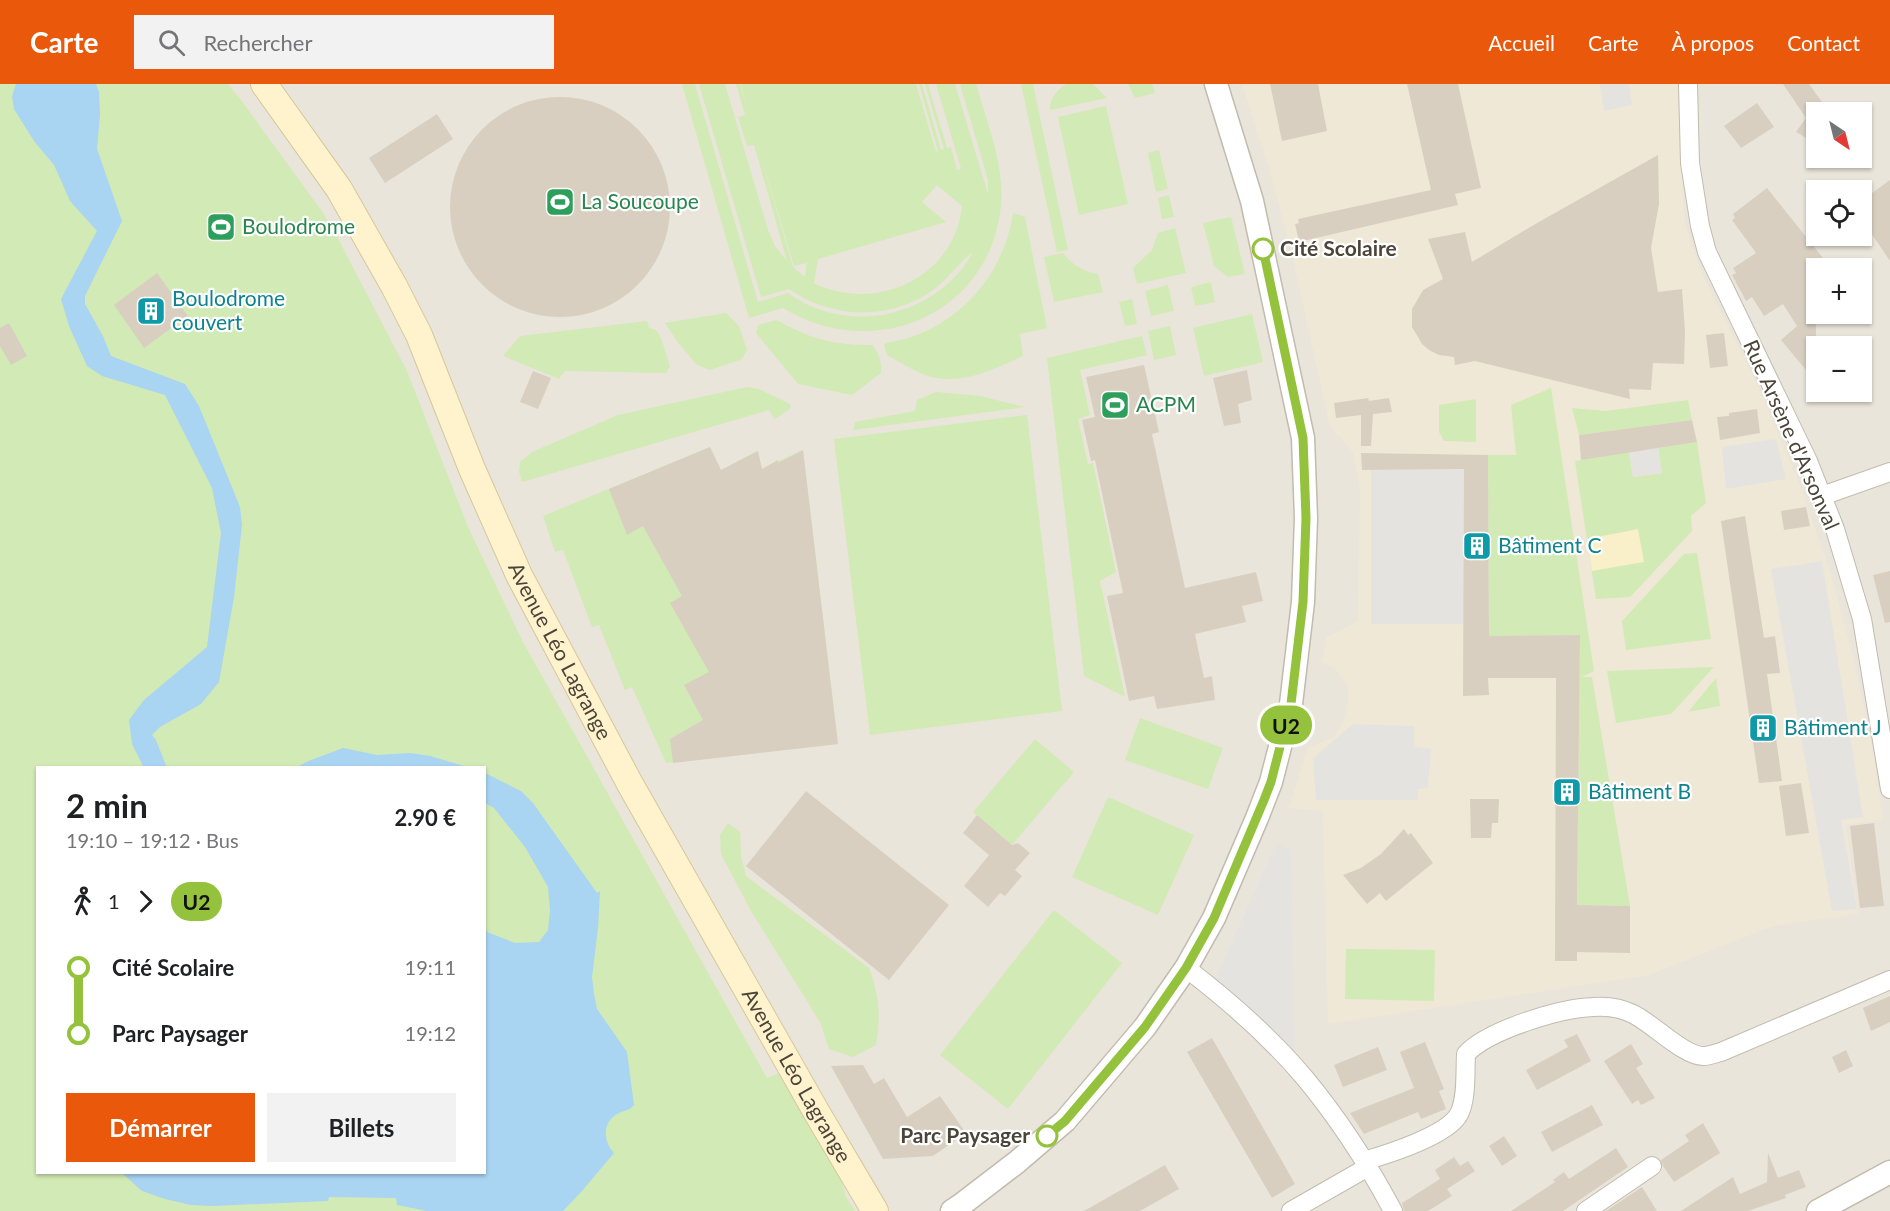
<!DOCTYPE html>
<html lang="fr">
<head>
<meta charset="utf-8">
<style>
	body { margin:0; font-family:Lato,sans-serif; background:#f2f2f2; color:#202124; height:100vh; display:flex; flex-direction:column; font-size:22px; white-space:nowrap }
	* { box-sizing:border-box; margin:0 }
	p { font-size:20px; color:#757577 }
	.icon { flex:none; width:33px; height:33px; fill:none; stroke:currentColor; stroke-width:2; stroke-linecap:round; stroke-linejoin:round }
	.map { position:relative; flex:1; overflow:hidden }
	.details { position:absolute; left:36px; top:682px; width:450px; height:408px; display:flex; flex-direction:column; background:#fff; border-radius:0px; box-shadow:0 2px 4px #0004 }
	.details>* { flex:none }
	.badge { padding:0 12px; border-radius:20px; font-size:21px; line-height:39px }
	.needle { width:39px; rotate:145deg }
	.controls { position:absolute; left:1806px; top:18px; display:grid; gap:12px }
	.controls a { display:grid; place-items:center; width:66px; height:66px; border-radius:0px; background:#fff; box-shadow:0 2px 4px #0004; font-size:30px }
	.map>.badge { position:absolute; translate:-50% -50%; box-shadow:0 0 0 3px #fff }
	.legs { display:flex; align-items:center; gap:9px; height:66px; padding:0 30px; font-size:20px }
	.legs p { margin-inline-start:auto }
	.head { display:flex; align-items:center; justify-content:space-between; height:102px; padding:0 30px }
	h1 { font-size:33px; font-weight:700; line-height:45px }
	.primary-button { display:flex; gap:12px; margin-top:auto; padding:12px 30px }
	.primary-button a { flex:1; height:69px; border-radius:0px; background:#ea580c; color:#fff; font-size:24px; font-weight:700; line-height:69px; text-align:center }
	.primary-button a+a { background:#f2f2f2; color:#202124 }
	ul { padding:0 30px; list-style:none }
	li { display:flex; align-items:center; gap:21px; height:66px; font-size:22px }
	li i { display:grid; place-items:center; width:9px; height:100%; margin:0 8px; background:currentColor }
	li i::after { content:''; width:15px; height:15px; margin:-8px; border:4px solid; border-radius:50%; background:#fff }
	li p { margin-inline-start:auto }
	li:first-child i { background:linear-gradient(#0000 50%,currentColor 0) }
	li:last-child i { background:linear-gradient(currentColor 50%,#0000 0) }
	header { display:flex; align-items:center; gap:36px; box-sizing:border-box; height:84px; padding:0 30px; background:#ea580c; color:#fff }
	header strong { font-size:28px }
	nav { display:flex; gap:33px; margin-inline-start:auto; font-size:21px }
	.search { width:420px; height:54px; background:#f2f2f2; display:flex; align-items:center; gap:15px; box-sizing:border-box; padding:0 21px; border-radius:0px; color:#757577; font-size:22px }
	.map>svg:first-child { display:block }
	.residential { fill:#eae5da; fill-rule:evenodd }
	.education { fill:#efe8d6 }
	.green { fill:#d2eab5; fill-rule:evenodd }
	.sand { fill:#f9efc9 }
	.parking { fill:#e5e3e0 }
	.water { fill:#a9d4f2 }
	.building { fill:#d8cfc1 }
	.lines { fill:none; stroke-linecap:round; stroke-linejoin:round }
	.minor-casing { stroke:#c2bbae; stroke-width:20 }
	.tertiary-casing { stroke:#c2bbae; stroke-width:25 }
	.secondary-casing { stroke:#d6c79b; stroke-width:28 }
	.minor { stroke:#fff; stroke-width:18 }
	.tertiary { stroke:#fff; stroke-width:22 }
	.secondary { stroke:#fff3cd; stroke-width:26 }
	.line-1-casing { stroke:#fff; stroke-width:14 }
	.line-1 { stroke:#94c23d; stroke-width:9 }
	.stop-1-dot { fill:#fff; stroke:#94c23d; stroke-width:3 }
	.labels { text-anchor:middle; stroke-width:4.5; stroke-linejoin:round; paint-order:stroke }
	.leisure-label { font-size:21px; fill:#27864d; stroke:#fff; text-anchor:start }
	.stop-label { font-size:21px; font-weight:bold; fill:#4b4439; stroke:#fff; text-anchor:start }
	.culture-label { font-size:21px; fill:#0d838f; stroke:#fff; text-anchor:start }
	.street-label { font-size:21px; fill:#4b4439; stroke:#fff }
</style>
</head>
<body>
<header>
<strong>Carte</strong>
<div class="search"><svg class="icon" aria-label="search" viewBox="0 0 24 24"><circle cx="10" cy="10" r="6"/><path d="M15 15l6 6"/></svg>Rechercher</div>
<nav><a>Accueil</a><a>Carte</a><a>À propos</a><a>Contact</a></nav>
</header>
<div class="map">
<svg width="1890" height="1127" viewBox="0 0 1890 1127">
	<rect width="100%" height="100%" fill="#f6f3ec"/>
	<path class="residential" d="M0,0H1890V1127H0ZM1816,28H1862V74H1816ZM1816,106H1862V152H1816ZM1816,184H1862V230H1816ZM1816,262H1862V308H1816ZM38,684H484V1089H38Z"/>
	<path class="education" d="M1242,0H1677L1684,135L1691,160L1707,201L1758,302L1801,404L1832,494L1854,577L1872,664L1883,735L1846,741L1858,830L1773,842L1649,891L1328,940L1323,727L1289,724L1308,664L1334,653L1343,639L1348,620V602L1335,584L1322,578L1326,554L1358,537L1360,405L1353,368L1330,342L1291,166L1269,84Z"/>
	<path class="green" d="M0,0H228L241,16L321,126L333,145L407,287L468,443L523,558L767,994L779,989L841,1096L846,1113L855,1127H0ZM38,684H484V1089H38Z
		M682,0H695L758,218L788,209C848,253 937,233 973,168C959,178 948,195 933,206C889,237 832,235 789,205L761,213L699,0H725L768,146L775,162L787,177L754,61L747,62L738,33L745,31L736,0H740L749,30L741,0H916L936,68L938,67L919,0H922L941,66L944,65L925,0H928L947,64L951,63L957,86L961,85L960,81L936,0H955L988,110V96L960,0H976C987,38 1004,79 1001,120C992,230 874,280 783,224L749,234ZM757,59L794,182L807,179L805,193L793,183ZM937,101L962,122C955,193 876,230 814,199L818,175L946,138L922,118Z
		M1021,0H1033L1068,166L1057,168Z
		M1066,0H1093L1107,14L1050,26C1050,14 1056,7 1066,0Z
		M1128,0H1152L1155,9L1135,14Z
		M1106,22L1128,120L1079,131L1058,33Z
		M1159,66L1168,105L1156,108L1148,69Z
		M1169,111L1174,133L1162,135L1158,114Z
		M1013,129L1025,133L1047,244L1020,250L1023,272C990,286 957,305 920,289C909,284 898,277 887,271L884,261L886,259C952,250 1004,194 1013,129Z
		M1231,133L1245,190L1228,193L1214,182L1203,139Z
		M1175,144L1186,189L1137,200L1133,184L1152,166L1158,149Z
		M1063,169C1071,180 1084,188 1098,190L1103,208L1054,218L1044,173Z
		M1211,198L1215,218L1195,222L1191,203Z
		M1168,201L1174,227L1151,232L1145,207Z
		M1132,215L1137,240L1125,242L1119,218Z
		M726,229L739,242L747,266L742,275L710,286L697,281L679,260L665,239Z
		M1252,230L1263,278L1204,292L1193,244Z
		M777,236C807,254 837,262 872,261C879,269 882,277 881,289L852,311L798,300L756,249L758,241Z
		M647,237L649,244L656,246L661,254L670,282L666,289L565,287L559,295L503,272L520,252Z
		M1170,242L1176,271L1154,276L1148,247Z
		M1142,252L1147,271L1080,286L1090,331L1078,335L1088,380L1093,379L1116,488L1100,497L1125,613L1084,592L1047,274Z
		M747,303L759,305L790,320L791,324L775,335L769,326L522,398L519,387L520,378L532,368L618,331Z
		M1551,304L1594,587L1582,593H1592L1630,822L1577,821L1580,551L1489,552L1488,371H1516L1511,321Z
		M936,308L980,312L1025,323L853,346L855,338L915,327L917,316Z
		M1476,315V358L1444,357L1439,348V321Z
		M1688,316L1692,336L1579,351L1572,324L1606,327Z
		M1027,331L1062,627L870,651L834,355Z
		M1697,358L1706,419L1691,432L1692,447L1630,513L1596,515L1575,377L1629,368L1633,393L1662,389L1658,364Z
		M710,363L721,386L757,367L762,385C776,377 789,373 803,366L838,660L666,679L632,603L625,606L599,541L592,543L563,466L555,468L543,432Z
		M1697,469L1711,555L1626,566L1622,537L1684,470Z
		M1714,583L1671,630L1616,639L1607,587Z
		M1716,594L1720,622L1688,628Z
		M1140,634L1223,664L1208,705L1125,676Z
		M1035,655L1074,688L1012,761L973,728Z
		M1108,713L1194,751L1158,831L1072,793Z
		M728,739L740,748L741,772L746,792L869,884C879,910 881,933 876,961L853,973L829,965L820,938L751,827L721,770L720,751Z
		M1054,826L1122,879L1008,1025L940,971Z
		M1346,865L1435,866L1434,917L1345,915Z"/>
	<path class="sand" d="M1638,445L1644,478L1592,487L1587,455Z"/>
	<path class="parking" d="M1600,0H1629L1632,21L1604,27Z
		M1776,355L1786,395L1726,405L1722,363Z
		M1658,364L1662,389L1633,393L1629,368Z
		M1464,385L1465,540H1371V386Z
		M1822,477L1863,733L1841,736L1857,825L1832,827L1771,485Z
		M1353,640L1414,642V663L1431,665L1428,704L1418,705V716H1316L1313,674Z
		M1277,758L1291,766L1295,972L1214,898Z"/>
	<path class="water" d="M16,0H96L99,8L100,31L97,65L122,137L85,212V220L103,252L111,272L185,300L199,322L240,423L242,441L234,513L219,598L201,620L160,643L152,651L156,656L167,684H144L132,660L129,636L144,616L207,563L221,449L212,404L165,311L102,292L87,282L69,242L61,215L97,147L70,117L54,81L34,57L14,25L12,12Z
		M343,664L377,671L410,669L430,672L471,684H296L306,678Z
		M485,689L521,707L533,719L597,809L600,807L598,844L592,893L594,910L597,925L627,968L634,1021C629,1027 624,1026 617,1030C602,1039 603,1057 614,1069L582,1107L563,1127H427L397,1121L396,1114L329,1113L328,1117L212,1122L191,1121L165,1115L142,1107L122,1089H484L485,841L487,848L515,859L539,858L548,846L550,826L548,803L525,763L494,724L485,719Z"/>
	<path class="building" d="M1270,0H1318L1327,47L1282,57Z
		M1407,0H1458L1481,104L1455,110L1458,121L1299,158L1295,140L1299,139L1298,135L1431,106Z
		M1783,0H1809L1829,28H1816V49L1815,46L1808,55L1796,48L1806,34Z
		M450 123a110 110 0 1 1 220 0a110 110 0 1 1-220 0Z
		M1757,19L1774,43L1741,64L1724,42Z
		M437,30L453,55L385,99L369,74Z
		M1658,71L1659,120L1651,164L1658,208L1682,205L1685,248L1684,280L1653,279L1651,306L1629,305L1630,315L1475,277L1455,281L1454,273L1439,271L1429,266L1422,260L1412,243V225L1423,206L1443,195L1428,155L1465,148L1472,178L1537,139Z
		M1890,96V177L1865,140L1868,112Z
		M1767,104L1831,184H1816V231L1815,233L1816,235V298L1781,256L1797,242L1783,220L1764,232L1752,213L1746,217L1732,191L1736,189L1733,184L1756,169L1732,136L1735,134L1733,130Z
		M157,189L188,232L144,264L114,221Z
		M9,239L27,272L11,281L0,262V244Z
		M1724,249L1728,282L1710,284L1706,251Z
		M1144,281L1159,348L1152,350L1185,504L1256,488L1263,517L1242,522L1246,538L1195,550L1204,594L1212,592L1215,616L1157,625L1154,612L1129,617L1107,512L1123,509L1095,376L1091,377L1082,336L1095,333L1086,293Z
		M1247,286L1252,316L1238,320L1241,339L1224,342L1213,294Z
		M533,287L551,294L538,325L520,318Z
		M1368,314L1369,317L1389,314L1392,328L1373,330L1371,362H1361V331L1336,334L1334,319Z
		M1757,325L1760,349L1720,356L1717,333L1729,332V329Z
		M1692,336L1697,358L1581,376L1579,351Z
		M710,363L721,386L758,367L762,385L778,376V379L803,366L838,660L673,679L670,655L703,636L684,601L709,588L670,519L682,512L643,442L627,451L609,405Z
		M1361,369L1488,371L1489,552L1580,551L1577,821L1630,822V869L1577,868V877H1555L1556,594H1488L1489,611L1463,612L1464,385L1362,386Z
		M1806,423L1810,442L1784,446L1781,427Z
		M1745,432L1764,554L1775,552L1780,589L1767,590L1782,697L1759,699L1721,437Z
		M1890,487V538L1885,539L1873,491Z
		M1801,699L1809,749L1786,752L1779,702Z
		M806,707L949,821L889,896L746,782Z
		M1470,715H1499L1498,739H1492L1491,754H1471Z
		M977,731L1012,761L1018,759L1030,769L1015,786L1022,792L1005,812L1000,809L988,823L964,802L989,771L963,749Z
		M1874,739L1884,822L1860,824L1850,742Z
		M1404,745L1408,751L1411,749L1433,779L1386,817L1380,809L1367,820L1343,791L1361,784L1381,770Z
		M1890,912V938L1871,947L1863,924Z
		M1577,950L1591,977L1537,1006L1526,986L1568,963L1564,956Z
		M1212,954L1295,1100L1272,1114L1187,968Z
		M1425,958L1444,1005L1439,1007L1446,1025L1421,1035L1418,1028L1364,1050L1350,1029L1414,1004L1400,968Z
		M1631,960L1643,980L1636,984L1655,1014L1641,1021L1638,1016L1632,1020L1604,977Z
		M1378,963L1387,986L1343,1003L1334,981Z
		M1846,966L1853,982L1839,989L1832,973Z
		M863,981L874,1000L884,994L907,1033L940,1012L966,1049L933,1072L883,1075L831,982Z
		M1592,1021L1603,1041L1552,1068L1541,1048Z
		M1703,1039L1720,1069L1674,1098L1663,1082L1661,1076L1689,1057L1685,1051Z
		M1504,1052L1517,1072L1502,1082L1489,1062Z
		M1616,1064L1628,1083L1563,1127H1511L1555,1098L1553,1096L1564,1088L1569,1095Z
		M1768,1069L1778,1094L1799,1086L1806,1103L1785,1111L1786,1114L1748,1127H1681L1733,1093L1740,1110L1767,1098Z
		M1454,1073L1460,1082L1468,1077L1475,1087L1447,1105L1452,1112L1428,1127H1404L1402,1119L1440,1095L1435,1086Z
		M1165,1081L1179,1105L1140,1127H1084Z
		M1642,1103L1657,1127H1606Z"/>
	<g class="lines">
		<g class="minor-casing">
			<path id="minor" d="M1688,0L1690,79L1700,142L1707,168L1808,377L1835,445L1862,535L1890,705
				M1822,412L1890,388
				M1186,884C1228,916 1270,953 1304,993C1338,1034 1368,1080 1393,1127
				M1364,1077C1388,1070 1448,1051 1459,1030C1467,1015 1465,987 1466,970C1488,946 1561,924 1593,923C1606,922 1621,924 1633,930C1652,939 1684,972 1703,972C1709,972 1716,969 1721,968L1890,896
				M1291,1127L1368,1083
				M1586,1127L1652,1082"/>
		</g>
		<g class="tertiary-casing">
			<path id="tertiary" d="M952,1127L961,1121L1017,1078L1065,1037L1145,943L1186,884L1214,834L1257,734L1271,698L1291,620L1303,518L1306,434L1303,354L1252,117L1216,0
				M1818,1127L1890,1088"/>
		</g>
		<g class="secondary-casing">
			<g id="secondary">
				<path id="s1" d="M264,0L339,105L394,202L419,251L472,385L519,491L630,700L817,1029L875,1127"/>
			</g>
		</g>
		<use href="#minor" class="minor"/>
		<use href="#tertiary" class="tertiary"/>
		<use href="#secondary" class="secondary"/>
	</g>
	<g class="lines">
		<g class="line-1-casing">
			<path id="line-1" d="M1047,1052L1065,1037L1145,943L1186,884L1214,834L1264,716L1271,698L1291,620L1303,518L1306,434L1303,354L1263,165"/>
		</g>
		<use href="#line-1" class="line-1"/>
	</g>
	<defs>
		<g id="stadium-square" transform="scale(1.5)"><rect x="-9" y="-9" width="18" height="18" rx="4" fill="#2e9e5b" stroke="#fff"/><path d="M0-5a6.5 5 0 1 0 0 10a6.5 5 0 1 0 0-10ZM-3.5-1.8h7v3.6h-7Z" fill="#fff"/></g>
		<g id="building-square" transform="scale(1.5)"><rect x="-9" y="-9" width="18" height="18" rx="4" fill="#0f9aa8" stroke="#fff"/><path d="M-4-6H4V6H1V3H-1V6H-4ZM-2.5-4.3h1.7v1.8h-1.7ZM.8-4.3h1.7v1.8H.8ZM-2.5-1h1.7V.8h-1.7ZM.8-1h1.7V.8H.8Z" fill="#fff"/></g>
	</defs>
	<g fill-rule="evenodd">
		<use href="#stadium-square" x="560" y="118"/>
		<use href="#stadium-square" x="221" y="143"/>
		<use href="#building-square" x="151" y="227"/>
		<use href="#stadium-square" x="1115" y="321"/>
		<use href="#building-square" x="1477" y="462"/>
		<use href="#building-square" x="1763" y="644"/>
		<use href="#building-square" x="1567" y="708"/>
	</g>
	<g class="stop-1-dot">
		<circle cx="1263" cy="165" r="10"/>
		<circle cx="1047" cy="1052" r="10"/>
	</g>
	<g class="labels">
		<g class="leisure-label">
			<text x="581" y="125">La Soucoupe</text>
			<text x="242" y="150">Boulodrome</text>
			<text x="1136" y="328">ACPM</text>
		</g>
		<g class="stop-label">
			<text x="1280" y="172">Cité Scolaire</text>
			<text x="1030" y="1059" text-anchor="end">Parc Paysager</text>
		</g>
		<g class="culture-label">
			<text x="172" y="222">Boulodrome<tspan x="172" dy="24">couvert</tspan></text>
			<text x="1498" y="469">Bâtiment C</text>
			<text x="1784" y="651">Bâtiment J</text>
			<text x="1588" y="715">Bâtiment B</text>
		</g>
		<g class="street-label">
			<text transform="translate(1791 351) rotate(66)" y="7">Rue Arsène d'Arsonval</text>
			<text dy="7" stroke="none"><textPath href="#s1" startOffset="642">Avenue Léo Lagrange</textPath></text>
			<text dy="7" stroke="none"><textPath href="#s1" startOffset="1128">Avenue Léo Lagrange</textPath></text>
		</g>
	</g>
</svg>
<div class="controls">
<a><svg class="needle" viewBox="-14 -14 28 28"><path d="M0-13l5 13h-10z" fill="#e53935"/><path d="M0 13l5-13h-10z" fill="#757577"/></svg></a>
<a><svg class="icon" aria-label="locate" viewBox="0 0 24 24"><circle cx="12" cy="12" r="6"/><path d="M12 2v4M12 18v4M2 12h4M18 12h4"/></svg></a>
<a>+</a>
<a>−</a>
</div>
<b class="badge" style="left:1286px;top:641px;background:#94c23d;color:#111">U2</b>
<section class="details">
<div class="head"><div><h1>2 min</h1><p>19:10 – 19:12 · Bus</p></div><b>2.90 €</b></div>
<div class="legs"><svg class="icon" aria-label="walk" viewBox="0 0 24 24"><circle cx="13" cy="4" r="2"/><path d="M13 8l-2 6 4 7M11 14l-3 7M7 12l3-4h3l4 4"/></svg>1<svg class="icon" aria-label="forward" viewBox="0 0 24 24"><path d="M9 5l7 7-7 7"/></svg><b class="badge" style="background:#94c23d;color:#111">U2</b></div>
<ul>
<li><i style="color:#94c23d"></i><b>Cité Scolaire</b><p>19:11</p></li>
<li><i style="color:#94c23d"></i><b>Parc Paysager</b><p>19:12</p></li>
</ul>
<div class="primary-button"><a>Démarrer</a><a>Billets</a></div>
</section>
</div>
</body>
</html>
